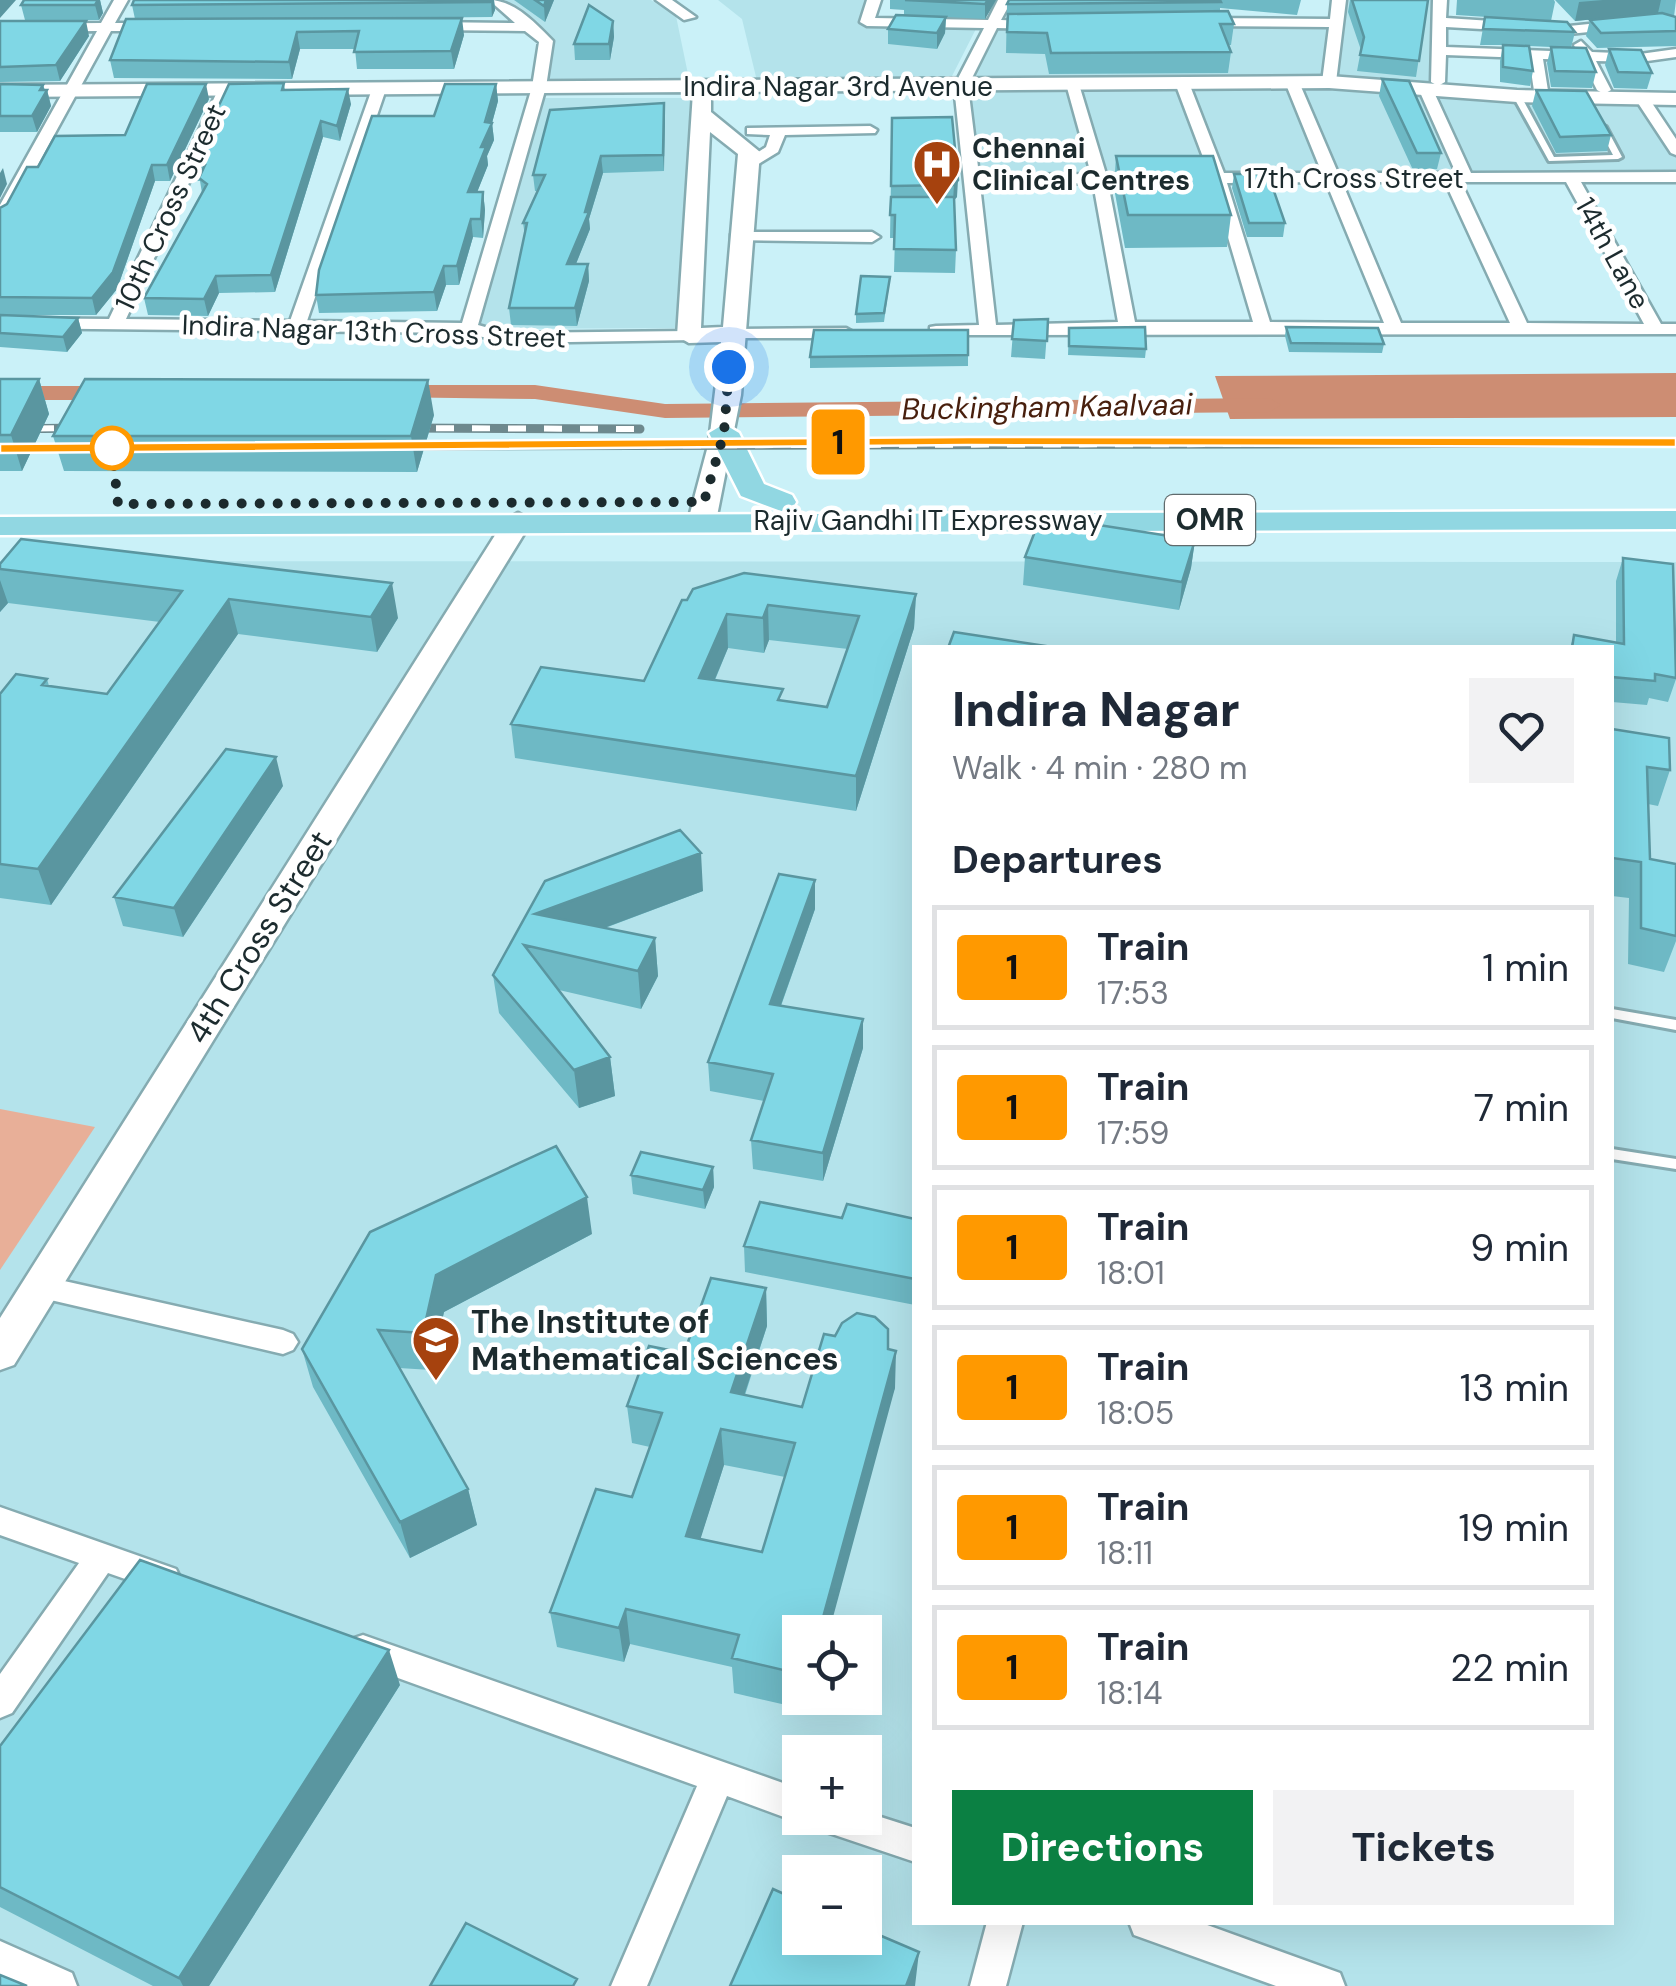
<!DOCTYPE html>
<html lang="en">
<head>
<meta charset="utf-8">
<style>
	body { margin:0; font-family:"DM Sans",sans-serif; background:#f2f2f3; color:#1f2937; height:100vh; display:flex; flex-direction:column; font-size:38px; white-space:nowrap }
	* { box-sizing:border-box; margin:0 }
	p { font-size:32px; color:#747a83 }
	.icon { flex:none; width:55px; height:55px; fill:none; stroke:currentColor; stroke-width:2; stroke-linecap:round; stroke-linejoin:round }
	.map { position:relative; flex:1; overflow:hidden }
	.side { position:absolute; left:912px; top:645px; width:702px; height:1280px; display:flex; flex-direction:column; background:#fff; border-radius:0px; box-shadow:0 10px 40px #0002 }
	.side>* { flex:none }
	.badge { padding:0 20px; border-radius:8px; font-size:35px; line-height:65px }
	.tools { position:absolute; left:782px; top:1615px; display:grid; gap:20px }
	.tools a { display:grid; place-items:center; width:100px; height:100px; border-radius:0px; background:#fff; box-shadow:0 10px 40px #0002; font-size:50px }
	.you { position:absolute; width:50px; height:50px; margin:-25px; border:8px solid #fff; border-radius:50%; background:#1a73e8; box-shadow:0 0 0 15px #1a73e833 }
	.map>.badge { position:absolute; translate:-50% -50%; box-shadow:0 0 0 5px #fff }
	h2 { padding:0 40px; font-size:38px; line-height:90px }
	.round { display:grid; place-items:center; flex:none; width:105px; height:105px; border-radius:0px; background:#f2f2f3 }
	.overview { display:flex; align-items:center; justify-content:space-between; height:170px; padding:0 40px }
	h1 { font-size:48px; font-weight:800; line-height:75px }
	.cta { display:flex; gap:20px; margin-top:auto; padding:20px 40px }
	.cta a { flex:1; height:115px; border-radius:0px; background:#0b8043; color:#fff; font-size:40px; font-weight:800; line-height:115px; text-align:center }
	.cta a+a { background:#f2f2f3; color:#1f2937 }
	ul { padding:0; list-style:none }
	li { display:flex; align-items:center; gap:30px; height:125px; margin:0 20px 15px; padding:0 20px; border:5px solid #e0e1e3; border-radius:0px }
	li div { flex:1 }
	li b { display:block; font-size:38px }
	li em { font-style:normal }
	li .badge { min-width:110px; font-weight:700; text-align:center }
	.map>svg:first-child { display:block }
	.built { fill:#b4e3eb; fill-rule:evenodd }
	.green { fill:#e8af98 }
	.water { fill:#cd8d73 }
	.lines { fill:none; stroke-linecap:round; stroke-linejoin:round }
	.canal { fill:#cd8d73; fill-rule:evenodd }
	.lane-casing { stroke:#85abb1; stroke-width:6 }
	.street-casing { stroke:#85abb1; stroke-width:5 }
	.secondary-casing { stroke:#85abb1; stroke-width:5 }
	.primary-casing { stroke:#fff; stroke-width:5 }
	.lane { fill:#fff; fill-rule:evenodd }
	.street { fill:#fff; fill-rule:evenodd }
	.secondary { fill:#fff; fill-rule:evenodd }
	.primary { fill:#91d7e2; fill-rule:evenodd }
	.rail-casing { stroke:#6e898e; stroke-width:9 }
	.rail { stroke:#fff; stroke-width:6; stroke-dasharray:18; stroke-linecap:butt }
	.wall { fill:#6eb9c5; fill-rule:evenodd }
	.shaded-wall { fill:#5a96a0 }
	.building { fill:#80d7e5; stroke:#5a96a0; stroke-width:2.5; fill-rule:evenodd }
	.line { fill:#f90; stroke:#fff; stroke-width:2.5 }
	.walk { stroke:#1c2b2e; stroke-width:10; stroke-dasharray:0 18 }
	.stop-dot { fill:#fff; stroke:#f90; stroke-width:5 }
	.labels { text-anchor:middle; stroke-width:9; stroke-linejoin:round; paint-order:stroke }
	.far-street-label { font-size:28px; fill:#1c2b2e; stroke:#fff }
	.far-poi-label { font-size:28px; font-weight:bold; fill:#1c2b2e; stroke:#fff; text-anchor:start }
	.far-water-label { font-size:30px; font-style:italic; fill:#481f0d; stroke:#fff }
	.shield { fill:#fff; stroke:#606b6d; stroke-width:2.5 }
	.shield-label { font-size:30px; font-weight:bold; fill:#1c2b2e }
	.street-label { font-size:32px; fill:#1c2b2e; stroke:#fff }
	.poi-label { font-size:32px; font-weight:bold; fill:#1c2b2e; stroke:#fff; text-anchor:start }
</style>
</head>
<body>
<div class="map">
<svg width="1676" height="1986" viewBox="0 0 1676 1986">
	<rect width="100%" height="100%" fill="#caf1f8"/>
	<path class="built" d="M505,0H651L676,16L689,79L531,80L545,37L534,20Z
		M718,0H871L861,20L980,21L950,80L757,81L742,19Z
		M1339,0H1446L1427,89L1643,100L1676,150V177L1218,178L1182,82L966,84L995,23L1331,25L1322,82Z
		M1181,85L1215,176L1102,178L1075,86Z
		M966,90H1068L1091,173L978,174Z
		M535,98H695L681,328L477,329Z
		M0,561L1676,562V1986H0ZM915,648H1612V1922H915ZM800,1632H865V1698H800ZM800,1752H865V1818H800ZM800,1872H865V1938H800Z"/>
	<path class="green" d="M0,1109L95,1127L0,1270Z"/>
	<path class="water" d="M1676,373V417L1230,419L1215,376Z"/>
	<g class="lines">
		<path class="canal" d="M389,385H535L665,404L1269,398L1281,405L1269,412L665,418L535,399L381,397L377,392Z
			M0,386H120L132,393L120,400H0Z"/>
		<g class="lane-casing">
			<path id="lane" d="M1514,94L1521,96L1554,157L1613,155L1598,127L1602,125L1606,127L1622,157L1618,159L1549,161L1513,96Z
				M1612,1009L1676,1020V1030L1612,1018Z
				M1612,1149L1676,1159V1169L1612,1159Z"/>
		</g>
		<g class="street-casing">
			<path id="street" d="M114,0H128L115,23H153L160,27L153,31H111L8,219L0,224V205L97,31L0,32V24L101,23Z
				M489,0C515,0 537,25 553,41L546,87L478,325L506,333L689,331L695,332V340L505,343L468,333L0,328V318L109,319L218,90L225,86L232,90L126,319L290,321L372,89L379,85L386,89L307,321L462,323L532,87L539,42L525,31L428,30L421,26L428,22L515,23Z
				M656,0H672L696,17L684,20Z
				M867,0H881L875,18L988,20L998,0H1012L1001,20L1047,22V28L1042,29L997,28L968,86L979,175L1091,174L1066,84L1078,81L1106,174L1146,173L1154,178L1146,183H1108L1135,322H1253L1212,183H1186L1178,178L1186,173H1209L1175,83L1182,79L1189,83L1224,173H1322L1285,82L1292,78L1299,82L1338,173H1456L1419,90L1426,86L1433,90L1471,173L1676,172V182H1581L1661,324H1676V334L930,335V327L936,326L979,325L954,86L984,28L867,26L860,22ZM1326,182L1384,323L1270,322L1227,183ZM1342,182H1445L1510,323H1401ZM1461,182H1566L1644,324L1527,323ZM1093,183L1118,322L996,325L980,185Z
				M1332,0H1346L1336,82L1329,86L1322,82L1329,27L1202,26L1195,22L1202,18L1330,19Z
				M1433,0H1447L1446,18L1569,26L1658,17L1676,22V30L1658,25L1569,34L1446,27V47L1577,52L1574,45L1581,41L1592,52L1640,54L1676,49V57L1640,62L1596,61L1611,90L1604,94L1597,90L1582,60L1543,59L1549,97L1542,101L1535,97L1529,58L1446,55L1445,82L1438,86L1431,82Z
				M1643,96L1648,97L1676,139V155L1671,153L1636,100Z
				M870,126L877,130L875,133L785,135L778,152L752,168L739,165L766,147L770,135L747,134V128Z
				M737,232H872L880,237L872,242L731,240V234Z
				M735,329L846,328L855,333L846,338H729L726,334Z
				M42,1276L283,1330L293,1334L298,1342L293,1350L283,1354L42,1298L32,1295L28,1287L32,1279Z
				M0,1507L176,1569L181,1579L176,1589L165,1593L108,1573L12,1713L0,1718V1674L79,1563L0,1535Z
				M363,1635L800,1789V1818H812L800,1823L727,1796L647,1986H611L697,1786L351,1661L347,1650L351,1639Z
				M865,1812L915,1828V1862L820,1830L815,1818H865Z
				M987,1922H1023L1006,1986H970Z
				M1129,1922H1199L1340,1973L1345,1986H1276L1134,1935Z
				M0,1941L72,1973L77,1986H18L0,1978Z"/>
		</g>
		<g class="secondary-casing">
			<path id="secondary" d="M1329,76L1517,90L1676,93V105L1517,102L1329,88L711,92V112L760,152L741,395L716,521L702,529L688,521L709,442L721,342L689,343L677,336L693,92L0,97V85ZM710,132L738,154L723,327L701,328Z
				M518,513L532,521L14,1365L0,1370V1318L504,521Z"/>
		</g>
		<g class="primary-casing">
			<path id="primary" d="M724,424L739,433L764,484L792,495L796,502L792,509L781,511L741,496L709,433Z
				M1676,511V529L0,535V517Z"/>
		</g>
		<use href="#lane" class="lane"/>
		<use href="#street" class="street"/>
		<use href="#secondary" class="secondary"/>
		<use href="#primary" class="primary"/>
		<g class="rail-casing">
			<path id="rail" d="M400,428L640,429
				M0,429L85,428
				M395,446L1676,443
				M0,449L85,448"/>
		</g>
		<use href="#rail" class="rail"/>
	</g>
	<path class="wall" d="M100,0L103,13L99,20H25L21,5Z
		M494,0L495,10L492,17L398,18L464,35L454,69H357L355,49H300L292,79L114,78L110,60L135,19L132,5Z
		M514,0H554L545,22Z
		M890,0H996L985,19L946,17L945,33L937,49L888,44V29L904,15V10L890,9Z
		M1009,0H1301L1297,15L1220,8V11L1234,24L1231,45H1228L1231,52L1228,73L1049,74L1045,54L1006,53L1007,4Z
		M1350,0H1428L1416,77L1357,71L1361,50L1348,12Z
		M1457,0H1554L1555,2L1551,21L1456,15Z
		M1555,0H1676L1674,17H1676V46L1597,48L1586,36L1590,20L1658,13L1575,21Z
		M1485,17L1575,32L1571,48L1596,72L1592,88L1551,87L1547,63L1551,47L1529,46L1533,71L1530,86L1500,82V61L1503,45H1480Z
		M0,21L89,36L60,81L0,82Z
		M613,21L614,37L610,60H575L574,44Z
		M1609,49L1652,73L1647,89L1614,88L1605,65Z
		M1382,79L1441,153L1437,169L1413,170L1379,96Z
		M284,83L285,90L351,104L340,141L323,137L275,292L219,293L208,316L148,315L144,298L202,193L200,181H194L191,165Z
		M0,84L43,85L45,90H47L51,106L37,132H0Z
		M496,84L498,101L492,123L494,140L487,156L488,165L477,192H483L485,210L483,238L473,237L459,285H446L437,311L319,313L316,295L434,116Z
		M1536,90L1611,135L1607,151L1556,153L1532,106Z
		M209,99L170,181H155L117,289L96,315H0V208L7,204L38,167L125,135Z
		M664,103V171L603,173L589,219L590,229L576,264H588L589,281L577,326L511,325L509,308L525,236L523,223L538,191H535L533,175Z
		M952,117L957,197L954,200L956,250L955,273L894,272L895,238H890L892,118Z
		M1116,156L1231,215L1227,247L1125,248L1114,188Z
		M1234,174L1285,223L1283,237H1247L1232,188Z
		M889,286L884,322L856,323V314Z
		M0,315L78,318L82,333L67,352L0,347Z
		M1048,319L1045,359L1011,357L1014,320Z
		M1286,327L1384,344L1382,353L1289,352L1285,336Z
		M1069,328L1146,349L1145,358L1068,355Z
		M968,330V366L810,368V357Z
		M0,379H39L49,414L22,471H0Z
		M434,415L417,472L64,471L53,436Z
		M1195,540L1191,568L1179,610L1023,585L1025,557Z
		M1623,558L1673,564L1676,679L1668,702L1649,698L1647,705L1612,702V648H1570L1574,635L1616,643V581Z
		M0,564L398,618L377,652L238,634L51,905L0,898V694L47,679L49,686L107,694L160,622L8,603L0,612Z
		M916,594L914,628L856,811L515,758L511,724L644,681L687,600ZM769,640L848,649L827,707L783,701L715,680L728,648L764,653Z
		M1612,729L1670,770L1658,806L1648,804L1650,859L1676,864V941L1664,972L1628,964L1629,898L1612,896Z
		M283,786L183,937L123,926L114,897Z
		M815,880V909L781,1006L863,1048L823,1181L753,1169L751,1140L764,1101L710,1091L708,1062Z
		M545,881L703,891L605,928L655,938L658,976L641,1009L559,990L610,1057L615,1096L579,1108L499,1013L493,975Z
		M713,1167L714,1187L705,1209L633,1194L631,1175Z
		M842,1218L915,1219V1305L745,1272L744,1246Z
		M592,1234L444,1312L431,1370L399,1368L468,1489L477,1525L410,1558L313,1387L302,1349Z
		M766,1288L767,1326L745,1395L802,1407L888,1349L895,1388L800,1632V1698H811L808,1710L734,1693L732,1667L630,1644L624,1662L557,1647L550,1612L632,1497L650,1447L632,1443L627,1406L684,1353ZM724,1465L785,1477L762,1552L700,1539Z
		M400,1685L209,1986H153L0,1907V1746Z"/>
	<path class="shaded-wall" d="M0,0H16L0,18Z
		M98,0H100L103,13L99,20L95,5Z
		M491,0H494L495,10L492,17Z
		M546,0H554L545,22L544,6Z
		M988,0H996L985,19V4Z
		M1603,0H1661L1658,13L1575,21L1579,2Z
		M946,17L945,33L937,49V33Z
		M462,18L464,35L454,69L451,51Z
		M86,21L89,36L60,81L56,65Z
		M613,21L614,37L610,60L609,44Z
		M297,32L300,49L292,79L289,62Z
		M206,84L209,99L170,181L167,165Z
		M496,84L498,101L492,123L494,140L487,156L488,165L470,210L468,192Z
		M43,85L45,93L47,90L51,106L37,132L32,116L40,90Z
		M348,89L351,104L340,141L337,126Z
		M664,103L665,119L664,171L663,155Z
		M321,121L323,137L275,292L271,275Z
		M601,156L603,173L589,219L590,229L569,281L567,264Z
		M152,165L155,181L117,289L96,315L92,298Z
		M3,168L7,184L0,198V173Z
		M958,180L957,197L953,201L954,185Z
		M483,192L485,210L483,238L481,219Z
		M471,219L473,237L459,285L457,266Z
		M588,264L589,281L577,326L575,308Z
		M444,266L446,285L437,311L434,292Z
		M216,276L219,293L208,316L204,299Z
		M78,318L82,333L67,352L63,337Z
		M39,379L49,414L22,471L11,435Z
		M428,380L434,415L417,472L411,436Z
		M1195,540L1191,568L1179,610L1182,582Z
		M0,580L8,603L0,612Z
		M392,583L398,618L377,652L371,617Z
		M916,594L914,628L856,811V776Z
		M229,599L238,634L51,905L38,869Z
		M768,605L769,640L764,653L763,618Z
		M727,614L728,648L701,712L699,678Z
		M276,757L283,786L183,937L174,908Z
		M701,853L703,891L545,950L535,914Z
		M815,880V909L771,1033L770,1004Z
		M655,938L658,976L641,1009L638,971Z
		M863,1019V1048L823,1181V1153Z
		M610,1057L615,1096L579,1108L574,1070Z
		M713,1167L714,1187L705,1209L703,1190Z
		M587,1197L592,1234L444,1312L431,1370L423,1333L436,1275Z
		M766,1288L767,1326L733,1429L731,1392Z
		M896,1351L895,1388L829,1632H819Z
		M721,1429L724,1465L690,1572L686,1536Z
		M468,1489L477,1525L410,1558L400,1522Z
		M626,1609L630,1644L624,1662L619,1628Z
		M389,1650L400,1685L209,1986H183L179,1978Z
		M919,1952L915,1986H906Z"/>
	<path class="building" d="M24,0H98L95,5H21Z
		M134,0H491L490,2L132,5Z
		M535,0H546L544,6Z
		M905,0H988L985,4Z
		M1009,0H1220L1221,2L1007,4Z
		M1352,0H1428L1419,61L1360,55L1364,37Z
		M589,5L613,21L609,44H574Z
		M1228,11L1234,24H1220L1231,52L1051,53L1047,33L1007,32L1008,14Z
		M1662,13L1676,17V31L1601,33L1590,20Z
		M896,15L946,17L937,33L888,29Z
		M1485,17L1567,22L1575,32L1483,29Z
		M462,18L451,51L354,52L359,31L297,32L289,62L110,60L126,19Z
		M0,21H86L56,65L0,67Z
		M1503,45L1529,46L1533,71L1503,67Z
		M1551,47L1586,48L1596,72L1555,71Z
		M1609,49L1641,50L1652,73L1618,72Z
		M1382,79L1409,81L1441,153H1417Z
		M284,83L282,90L348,89L337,126L321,121L271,275L216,276L204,299L144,298L207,184L199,178L205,165H191L229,84Z
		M0,84L43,85L40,90H47L32,116H0Z
		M147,84H206L167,165H152L113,272L92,298L0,297V208L7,204L27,167H38L55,136L125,135Z
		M445,84H496L485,122L492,123L481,147H486L468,192H483L481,219H471L457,266H444L434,292L316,295L319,270L372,116H434Z
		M1536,90L1586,91L1611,135L1560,137Z
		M664,103L663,155L601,156L585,212H589L567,264H588L575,308H509L527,223H523L545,175H533L550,110Z
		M952,117L958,180L954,185L891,186L892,118Z
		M1116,156H1213L1231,215H1128Z
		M1234,174H1268L1285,223H1249Z
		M891,197H954L956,250L894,249L895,215H890Z
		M861,276L890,277L884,313L856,314Z
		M0,315L78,318L63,337L0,333Z
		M1048,319L1047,341L1012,339L1014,320Z
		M1145,327L1146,349L1069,346V328Z
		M1286,327L1378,328L1384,344L1291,343Z
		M814,330H968V355L810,357Z
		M0,379H39L11,435H0Z
		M85,379L428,380L411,436H53Z
		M1041,516L1195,540L1182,582L1025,557Z
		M21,539L392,583L371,617L229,599L38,869L0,864V694L16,674L47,679L42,685L107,694L182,591L0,569V564Z
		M1623,558L1673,564L1676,678L1655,674V681L1612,677V648H1572L1574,635L1624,644Z
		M744,573L916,594L856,776L511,724L541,667L644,681L682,600H687L693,589ZM768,605L859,616L827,707L778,700L783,689L699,678L727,614L763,618Z
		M954,632L1059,648H948Z
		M1612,729L1669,738L1670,770L1647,767L1650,859L1676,864V936L1641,928V862L1612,858Z
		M226,749L276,757L174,908L114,897Z
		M680,830L701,853L535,914L655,938L638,971L524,945L610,1057L574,1070L493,975L545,881Z
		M779,874L815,880L770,1004L863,1019L823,1153L751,1140L773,1074L708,1062Z
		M556,1146L587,1197L436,1275L423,1333L378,1330L468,1489L400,1522L302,1349L370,1232Z
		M641,1152L713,1167L703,1190L631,1175Z
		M760,1202L842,1218L847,1204L915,1219V1279L744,1246Z
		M711,1278L766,1288L731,1392L802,1407L824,1334L835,1336L842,1323L857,1313L875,1317L888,1329V1349L896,1351L819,1632H800V1674L732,1658L739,1635L626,1609L619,1628L550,1612L596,1489L632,1497L662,1413L627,1406L649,1346L684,1353ZM721,1429L795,1443L762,1552L686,1536Z
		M140,1560L389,1650L179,1978L0,1887V1746Z
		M773,1889L800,1901V1938H865V1929L919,1952L906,1986H730Z
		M466,1923L577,1979L573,1986H430Z
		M0,1975L27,1986H0Z"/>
	<path class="line" d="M968,437L1676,438V447L968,445L0,453V444Z"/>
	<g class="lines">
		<path class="walk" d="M112,448L118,504L704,502L724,433L729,367"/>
	</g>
	<defs>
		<g id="hospital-pin" transform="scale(2.5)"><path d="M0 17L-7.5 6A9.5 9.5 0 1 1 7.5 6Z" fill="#a6420e" stroke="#fff"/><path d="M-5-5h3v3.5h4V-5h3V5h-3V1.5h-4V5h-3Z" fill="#fff"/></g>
		<g id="university-pin" transform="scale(2.5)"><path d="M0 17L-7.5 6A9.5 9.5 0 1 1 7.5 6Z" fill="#a6420e" stroke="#fff"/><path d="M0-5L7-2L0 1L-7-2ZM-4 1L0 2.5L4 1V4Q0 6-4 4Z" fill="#fff"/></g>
	</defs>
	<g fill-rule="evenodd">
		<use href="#hospital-pin" x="937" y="164"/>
		<use href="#university-pin" x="436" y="1340"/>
	</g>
	<circle class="stop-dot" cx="112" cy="448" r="20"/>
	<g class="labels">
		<g class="far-street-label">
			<text x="838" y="96">Indira Nagar 3rd Avenue</text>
			<text x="1354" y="188">17th Cross Street</text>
			<text transform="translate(170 207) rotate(-65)" y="10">10th Cross Street</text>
			<text transform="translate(1613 253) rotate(61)" y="10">14th Lane</text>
			<text transform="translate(374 331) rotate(2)" y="10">Indira Nagar 13th Cross Street</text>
			<text x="928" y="530">Rajiv Gandhi IT Expressway</text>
		</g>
		<g class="far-poi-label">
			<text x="972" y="158">Chennai<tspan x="972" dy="32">Clinical Centres</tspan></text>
		</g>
		<g class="far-water-label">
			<text transform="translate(1047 407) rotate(-1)" y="10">Buckingham Kaalvaai</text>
		</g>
		<rect class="shield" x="1165" y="495" width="90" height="50" rx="8"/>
		<g class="shield-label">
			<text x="1210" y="530">OMR</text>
		</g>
		<g class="street-label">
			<text transform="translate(259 937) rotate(-58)" y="11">4th Cross Street</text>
		</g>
		<g class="poi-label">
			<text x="471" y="1333">The Institute of<tspan x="471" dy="37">Mathematical Sciences</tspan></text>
		</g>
	</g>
</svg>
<div class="tools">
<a><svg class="icon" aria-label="locate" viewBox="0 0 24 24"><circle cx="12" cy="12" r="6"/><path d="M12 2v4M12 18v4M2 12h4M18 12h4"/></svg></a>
<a>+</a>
<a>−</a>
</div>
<div class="you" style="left:729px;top:367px"></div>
<b class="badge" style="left:838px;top:442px;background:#f90;color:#111">1</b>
<section class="side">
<div class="overview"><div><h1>Indira Nagar</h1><p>Walk · 4 min · 280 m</p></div><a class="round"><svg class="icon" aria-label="heart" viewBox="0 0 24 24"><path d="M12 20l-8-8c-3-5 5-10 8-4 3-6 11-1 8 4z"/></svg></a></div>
<h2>Departures</h2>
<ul>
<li><span class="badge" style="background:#f90;color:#111">1</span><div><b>Train</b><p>17:53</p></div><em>1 min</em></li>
<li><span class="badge" style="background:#f90;color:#111">1</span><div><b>Train</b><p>17:59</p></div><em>7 min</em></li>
<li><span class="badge" style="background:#f90;color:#111">1</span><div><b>Train</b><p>18:01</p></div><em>9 min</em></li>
<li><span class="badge" style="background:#f90;color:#111">1</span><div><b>Train</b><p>18:05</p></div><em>13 min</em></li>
<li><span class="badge" style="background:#f90;color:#111">1</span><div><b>Train</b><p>18:11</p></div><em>19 min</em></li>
<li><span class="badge" style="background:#f90;color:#111">1</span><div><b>Train</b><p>18:14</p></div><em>22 min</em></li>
</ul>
<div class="cta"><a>Directions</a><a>Tickets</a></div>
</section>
</div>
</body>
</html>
